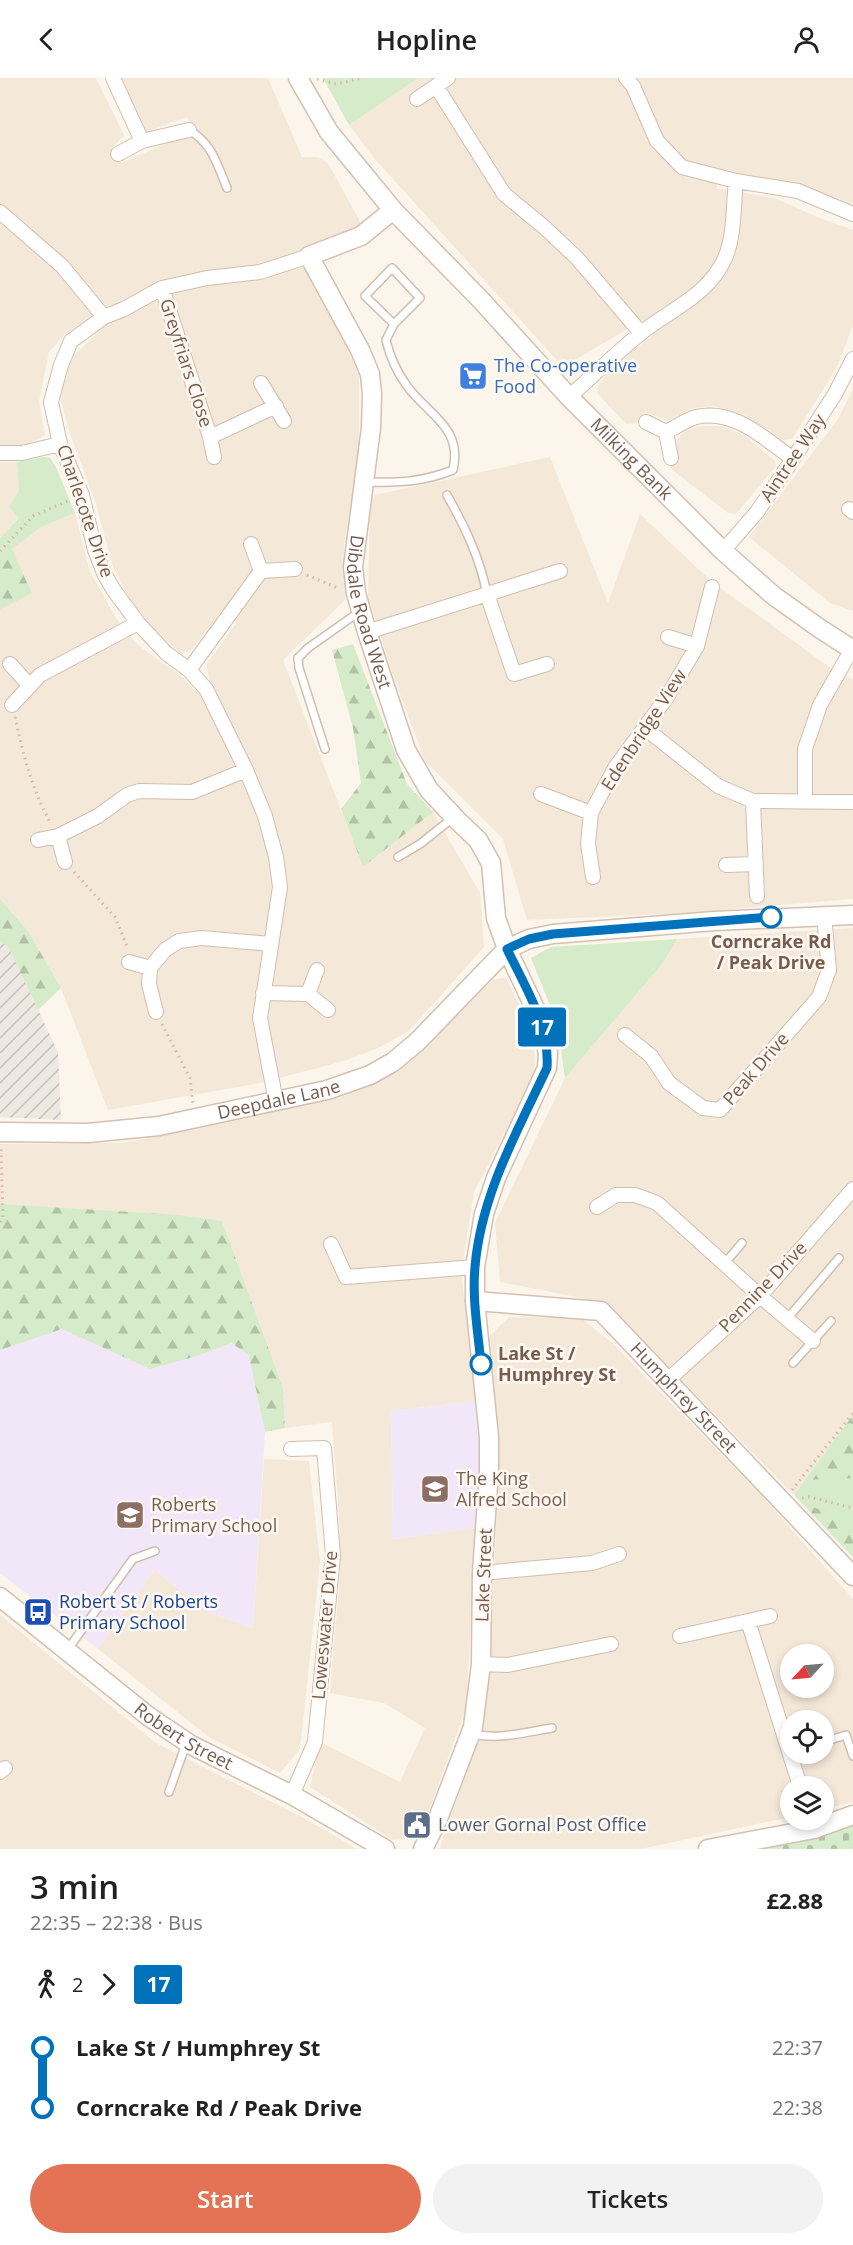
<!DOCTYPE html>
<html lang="en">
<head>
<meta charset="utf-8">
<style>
	body { margin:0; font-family:"Open Sans",sans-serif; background:#f2f2f2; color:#222; height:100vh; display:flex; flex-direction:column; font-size:22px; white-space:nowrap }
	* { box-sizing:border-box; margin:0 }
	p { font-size:20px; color:#767676 }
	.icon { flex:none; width:33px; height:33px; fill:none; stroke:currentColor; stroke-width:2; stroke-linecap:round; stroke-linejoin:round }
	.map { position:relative; height:1771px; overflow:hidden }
	.panel { display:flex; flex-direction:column; background:#fff; flex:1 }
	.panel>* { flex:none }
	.badge { padding:0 12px; border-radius:4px; font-size:21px; line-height:39px }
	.needle { width:39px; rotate:244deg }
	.buttons { position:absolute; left:780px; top:1566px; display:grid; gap:12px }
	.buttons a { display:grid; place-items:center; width:54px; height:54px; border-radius:50%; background:#fff; box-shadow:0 3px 9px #0003; font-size:30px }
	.map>.badge { position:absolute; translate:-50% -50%; box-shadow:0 0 0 3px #fff }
	.legs { display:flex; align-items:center; gap:9px; height:66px; padding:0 30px; font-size:20px }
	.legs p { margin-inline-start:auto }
	.headline { display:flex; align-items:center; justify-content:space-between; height:102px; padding:0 30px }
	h1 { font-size:33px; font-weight:600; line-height:45px }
	.action { display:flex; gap:12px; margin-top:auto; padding:12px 30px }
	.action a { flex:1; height:69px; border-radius:36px; background:#e37354; color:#fff; font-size:24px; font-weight:600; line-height:69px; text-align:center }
	.action a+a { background:#f2f2f2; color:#222 }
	ul { padding:0 30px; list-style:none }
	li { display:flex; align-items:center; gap:21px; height:60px; font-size:22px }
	li i { display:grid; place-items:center; width:9px; height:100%; margin:0 8px; background:currentColor }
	li i::after { content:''; width:15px; height:15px; margin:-8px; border:4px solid; border-radius:50%; background:#fff }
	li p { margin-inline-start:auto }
	li:first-child i { background:linear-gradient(#0000 50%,currentColor 0) }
	li:last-child i { background:linear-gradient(currentColor 50%,#0000 0) }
	header { display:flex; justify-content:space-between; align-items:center; height:78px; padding:0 30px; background:#fff; font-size:27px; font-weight:600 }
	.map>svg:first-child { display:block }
	.residential { fill:#f4e8d9; fill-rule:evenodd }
	.industrial { fill:url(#industrial-furrows) }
	.education { fill:#f2e7f9 }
	.green { fill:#d6ebc9 }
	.forest { fill:url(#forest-firs) }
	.cemetery { fill:url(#cemetery-stones) }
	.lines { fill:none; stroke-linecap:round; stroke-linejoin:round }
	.lane-casing { stroke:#cfbeb0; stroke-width:10 }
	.street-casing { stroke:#cfbeb0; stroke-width:16 }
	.secondary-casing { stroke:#d4c0b0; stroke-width:21 }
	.path { stroke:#d7b8a5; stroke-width:3; stroke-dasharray:1.5 4.5; stroke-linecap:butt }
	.lane { stroke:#fff; stroke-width:7 }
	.street { stroke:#fff; stroke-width:14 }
	.secondary { stroke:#fff; stroke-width:18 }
	.line-1-casing { stroke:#fff; stroke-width:14 }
	.line-1 { stroke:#0072bc; stroke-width:9 }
	.stop-1-dot { fill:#fff; stroke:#0072bc; stroke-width:3 }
	.labels { text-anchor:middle; stroke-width:5; stroke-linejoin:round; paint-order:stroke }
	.street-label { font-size:18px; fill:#785c4e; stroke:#fff9f2 }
	.shop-label { font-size:18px; fill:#366cbe; stroke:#fff9f2; text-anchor:start }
	.stop-label { font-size:18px; font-weight:bold; fill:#785c4e; stroke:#fff9f2 }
	.education-label { font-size:18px; fill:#785e54; stroke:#fff9f2; text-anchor:start }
	.transit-label { font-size:18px; fill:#164399; stroke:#fff9f2; text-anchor:start }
	.service-label { font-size:18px; fill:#4e5e75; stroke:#fff9f2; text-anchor:start }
</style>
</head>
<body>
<header><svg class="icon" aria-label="back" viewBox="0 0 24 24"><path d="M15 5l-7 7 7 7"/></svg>Hopline<svg class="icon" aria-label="person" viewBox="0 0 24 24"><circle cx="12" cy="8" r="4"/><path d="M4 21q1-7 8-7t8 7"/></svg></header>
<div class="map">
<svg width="853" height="1771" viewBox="0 0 853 1771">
	<defs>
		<pattern id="industrial-furrows" width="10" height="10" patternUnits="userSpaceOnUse" patternTransform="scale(1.5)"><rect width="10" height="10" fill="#eee8e3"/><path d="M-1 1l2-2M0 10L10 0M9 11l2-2" fill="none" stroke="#c6bfba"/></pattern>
		<pattern id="forest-firs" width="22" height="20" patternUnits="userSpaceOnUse" patternTransform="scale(1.5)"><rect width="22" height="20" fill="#d6ebc9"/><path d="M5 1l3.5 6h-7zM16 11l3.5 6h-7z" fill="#b2c2a5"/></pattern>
		<pattern id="cemetery-stones" width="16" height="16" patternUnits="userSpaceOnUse" patternTransform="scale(1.5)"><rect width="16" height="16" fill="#d6ebc9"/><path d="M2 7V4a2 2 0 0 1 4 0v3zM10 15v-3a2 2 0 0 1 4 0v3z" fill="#b2c2a5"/></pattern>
	</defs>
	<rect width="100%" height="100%" fill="#fcf5eb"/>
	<path class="residential" d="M0,0H96L124,57L111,72L113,81L122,85L193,53L187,39L146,54L122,0H268L302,79H318L328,85L362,147L301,175L336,245L359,298V368L354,415L344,465L346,521L283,582L363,789L433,734L480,815L484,869L409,953L378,970L344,983L260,1005L108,1032L61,910L28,853L0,821V531L32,514L11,471L41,449L75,435L90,494L116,540L138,567L182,599L196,614L209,602L207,586L237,544L224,531L191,572L181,576L151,548L129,519L113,489L96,426L68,350L61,322L65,295L75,276L98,255L88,241L64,257L49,274L39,324L45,357L30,365L14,369L0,367Z
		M418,0H853V126L792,105L718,94L717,110L774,120L817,139L853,152V247L837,289L792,361L782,362L744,337L713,328L693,330L667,343L646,334L636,345L626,346L597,315L598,308L613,289L654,256L643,242L563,289L374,80L349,47Z
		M853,311V533L830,525L749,459L838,341Z
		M700,348H722L744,357L774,382L776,388L736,436L728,435L670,390L676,383L677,362L683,354Z
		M550,379L608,525L640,436L711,503L825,586L853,602V821L684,835L527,842L503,761L425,683L394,600L368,518L370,426L375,417Z
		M0,384H17L19,412L9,429L19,439L0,460Z
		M853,850V1337L794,1417L606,1225L500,1204L495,1145L565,1000L663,885L677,861Z
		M506,900L534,955L535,996L474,1114L461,1195L477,1323L391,1333L393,1461L476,1450L466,1631L423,1748L404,1761L393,1762L310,1709L320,1664L400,1704L425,1650L384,1625L330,1615L339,1508L340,1450L332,1344L285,1350L283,1310L222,1143L0,1126V1066L122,1065L249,1040L343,1018L378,1004L415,974L494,901Z
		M509,1239L581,1240L611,1264L761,1417L853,1521V1724L824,1731V1708H790V1739L641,1771H439L483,1650L489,1596L499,1389V1356L488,1260ZM790,1576H824V1610H790ZM790,1642H824V1676H790Z
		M264,1381L309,1383L320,1484L300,1671L280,1695L209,1659L98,1571L155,1492L205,1533L253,1550Z
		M0,1537L156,1665L302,1739L357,1771H0Z"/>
	<path class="industrial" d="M0,862L9,870L58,974L61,1042L0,1039Z"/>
	<path class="education" d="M62,1251L150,1291L197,1278L232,1265L249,1278L265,1354L253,1550L205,1533L155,1492L98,1571L0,1495V1272Z
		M477,1323L481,1372L476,1450L393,1461L391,1333Z"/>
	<path class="green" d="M323,0H418L349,47Z
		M43,379L50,380L56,389L75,435L41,449L12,471L32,515L0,531V460L19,440L9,429L19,412L17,384Z
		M677,861L663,885L565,1000L557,945L531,880L551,869Z
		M853,1337V1479L794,1417Z"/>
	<path class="forest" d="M11,471L32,515L0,531V480Z
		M353,566L407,706L433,734L363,789L341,731L361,705L353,650L332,572Z
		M0,821L28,853L61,910L38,932L9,870L0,862Z
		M0,1126L179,1137L222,1143L283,1310L285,1350L265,1354L249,1278L232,1265L197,1278L150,1291L62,1251L0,1272Z
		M853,1337V1400L806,1402Z
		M801,1424L842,1441L853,1448V1479Z"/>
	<path class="cemetery" d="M853,1746V1771H760L805,1762Z"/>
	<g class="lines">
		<g class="lane-casing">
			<path id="lane" d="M189,52C212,65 217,86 227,110
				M366,404C398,405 423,404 453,392C463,349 428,337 407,308C396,293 390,279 386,262L394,246L365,218L392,190L420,220L394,246
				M447,417C465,449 480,480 487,516
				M325,671L299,590L298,580L308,570L359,534
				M398,779L420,766L454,739
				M724,1186L742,1165
				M787,1241L839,1180
				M793,1285L831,1243
				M68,1571L133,1481L155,1473
				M473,1656C498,1662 527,1654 552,1650
				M826,1663L846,1657L853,1678
				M169,1714L186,1666"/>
		</g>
		<g class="street-casing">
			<path id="street" d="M113,0L142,63
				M626,0L633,8L657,63L682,89L736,103L798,113L853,136
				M436,8L504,116L544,149L577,180L641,255
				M417,21L448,0
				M118,76L142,63L189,52
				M0,134L62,188L104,239
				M162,210L210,359L214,379
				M261,305L284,343
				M569,319C593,298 616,275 641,255C671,231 709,217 725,180C735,157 733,128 736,103
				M646,344L666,354L671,380
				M666,354C676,349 686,342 696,339C734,330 765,361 793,381
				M210,359L276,328
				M0,375H22L60,366
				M849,431L853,434
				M723,473L757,434L793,381L835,316L853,281
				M261,493L295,491
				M487,516L514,596L547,586
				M367,554L560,493
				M668,559L697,568
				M10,586L30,608
				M189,592L261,493L251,466
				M12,627L40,597L138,545
				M646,651L718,708L753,723L853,724
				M541,716L591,735
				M753,723L757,818
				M805,723V671L820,627L852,571
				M58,758L65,784
				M38,762L58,758L98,738L127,717L139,713L192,714L246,692
				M726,787L755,786
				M593,799L588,766L591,735L615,690L667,619L697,568L712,509
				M129,884L150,890
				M317,892L308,916L328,932
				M263,915L308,916
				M156,934L149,906L150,890L165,872L179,863L202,860L270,866
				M625,957L651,978L669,1005L703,1030L720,1032L819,919L829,892L824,837
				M276,1024L260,940L280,809L276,779L265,738L246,692L206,611L189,592L166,575L138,545L113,511L104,495L95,472L82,417L60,366L51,324L61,287L71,263L104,239L124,231L162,210L207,200L260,194L309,178
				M597,1129L616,1117H635L657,1125L760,1218L813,1263
				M331,1166L346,1199L475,1189
				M668,1302L760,1218L853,1111
				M291,1371L324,1370L333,1477L315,1664L292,1717
				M482,1495L592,1485L619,1476
				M748,1543L770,1538
				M680,1558L748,1543L800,1708
				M481,1586L508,1587L611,1566
				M0,1694L5,1690"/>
		</g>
		<g class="secondary-casing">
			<g id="secondary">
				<path id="s1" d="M298,0L329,54L393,132L479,220L569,319L723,473L774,518L819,550L853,572"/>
				<path id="s2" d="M393,132L361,158L309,178L360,272L370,296L372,316L371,350L353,489L356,515L367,554L406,672L429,712L457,742L478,762L491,785L496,840L507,871L539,939L548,975L547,990L496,1100L484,1136L475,1189V1223L489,1359V1392L482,1495L481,1586L473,1649L437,1743L423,1771"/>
				<path id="s3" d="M0,1054L88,1055L159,1048L327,1012L370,997L393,984L417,964L507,871L529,861L553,856L714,843L853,837"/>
				<path id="s4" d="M475,1223L601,1233L853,1498"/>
				<path id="s5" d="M0,1519L148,1638L191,1667L292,1717L385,1771"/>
				<path d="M708,1771L814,1751L853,1737"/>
			</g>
		</g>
		<path class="path" d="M317,1L336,6L363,0
			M0,473L33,438L70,422
			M307,497L340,511
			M15,639C23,676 32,712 51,746
			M74,794L115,839L128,871
			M162,946L190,1000L193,1026
			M0,1144L3,1139L1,1071
			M792,1412L853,1335
			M802,1420L809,1419L853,1430"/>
		<use href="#lane" class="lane"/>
		<use href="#street" class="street"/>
		<use href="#secondary" class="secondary"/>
	</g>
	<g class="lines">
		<g class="line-1-casing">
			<path id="line-1" d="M481,1286C478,1254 472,1221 475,1189C481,1117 517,1054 547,990C550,947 525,909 507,871L529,861L553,856L771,839"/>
		</g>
		<use href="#line-1" class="line-1"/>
	</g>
	<defs>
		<g id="supermarket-square" transform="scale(1.5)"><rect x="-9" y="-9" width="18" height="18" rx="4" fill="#3f7fe0" stroke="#fff9f2"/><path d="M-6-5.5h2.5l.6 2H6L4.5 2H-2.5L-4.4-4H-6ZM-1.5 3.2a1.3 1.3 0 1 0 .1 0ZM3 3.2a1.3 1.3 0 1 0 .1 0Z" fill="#fff"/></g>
		<g id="school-square" transform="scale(1.5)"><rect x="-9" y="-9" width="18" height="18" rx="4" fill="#8d6e63" stroke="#fff9f2"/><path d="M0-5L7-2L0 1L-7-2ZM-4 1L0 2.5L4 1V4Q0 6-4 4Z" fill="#fff"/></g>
		<g id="bus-square" transform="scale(1.5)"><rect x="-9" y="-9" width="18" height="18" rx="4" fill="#1a4fb4" stroke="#fff9f2"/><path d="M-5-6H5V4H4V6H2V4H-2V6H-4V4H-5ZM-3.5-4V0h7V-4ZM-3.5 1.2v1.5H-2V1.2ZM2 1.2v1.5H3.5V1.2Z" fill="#fff"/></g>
		<g id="civic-square" transform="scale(1.5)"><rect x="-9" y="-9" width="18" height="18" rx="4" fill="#5c6f8a" stroke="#fff9f2"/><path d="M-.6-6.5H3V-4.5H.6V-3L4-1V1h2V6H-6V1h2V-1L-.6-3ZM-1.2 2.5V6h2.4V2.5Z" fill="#fff"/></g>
	</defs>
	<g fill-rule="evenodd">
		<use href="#supermarket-square" x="473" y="298"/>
		<use href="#school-square" x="435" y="1411"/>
		<use href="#school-square" x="130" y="1437"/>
		<use href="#bus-square" x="38" y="1534"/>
		<use href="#civic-square" x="417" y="1747"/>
	</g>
	<g class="stop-1-dot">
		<circle cx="771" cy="839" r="10"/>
		<circle cx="481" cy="1286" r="10"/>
	</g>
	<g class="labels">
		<g class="street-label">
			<text transform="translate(186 285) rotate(72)" y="6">Greyfriars Close</text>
			<text transform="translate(793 380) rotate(-56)" y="6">Aintree Way</text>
			<text dy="6" stroke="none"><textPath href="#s1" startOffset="508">Milking Bank</textPath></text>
			<text transform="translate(85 433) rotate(71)" y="6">Charlecote Drive</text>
			<text dy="6" stroke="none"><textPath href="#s2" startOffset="471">Dibdale Road West</textPath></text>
			<text transform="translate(644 652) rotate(-57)" y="6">Edenbridge View</text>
			<text transform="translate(756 991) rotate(-49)" y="6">Peak Drive</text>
			<text dy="6" stroke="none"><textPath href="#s3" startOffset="282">Deepdale Lane</textPath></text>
			<text transform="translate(763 1209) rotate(-46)" y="6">Pennine Drive</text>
			<text dy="6" stroke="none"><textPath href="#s4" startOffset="246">Humphrey Street</textPath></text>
			<text transform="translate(484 1497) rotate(-88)" y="6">Lake Street</text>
			<text transform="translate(325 1547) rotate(-85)" y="6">Loweswater Drive</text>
			<text dy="6" stroke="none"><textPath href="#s5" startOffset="231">Robert Street</textPath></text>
		</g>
		<g class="shop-label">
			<text x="494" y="294">The Co-operative<tspan x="494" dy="21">Food</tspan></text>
		</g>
		<g class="stop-label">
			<text x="771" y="870">Corncrake Rd<tspan x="771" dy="21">/ Peak Drive</tspan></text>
			<text x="498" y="1282" text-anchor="start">Lake St /<tspan x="498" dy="21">Humphrey St</tspan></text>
		</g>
		<g class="education-label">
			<text x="456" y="1407">The King<tspan x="456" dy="21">Alfred School</tspan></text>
			<text x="151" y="1433">Roberts<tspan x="151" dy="21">Primary School</tspan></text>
		</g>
		<g class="transit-label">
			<text x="59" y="1530">Robert St / Roberts<tspan x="59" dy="21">Primary School</tspan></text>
		</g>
		<g class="service-label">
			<text x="438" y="1753">Lower Gornal Post Office</text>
		</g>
	</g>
</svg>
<div class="buttons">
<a><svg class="needle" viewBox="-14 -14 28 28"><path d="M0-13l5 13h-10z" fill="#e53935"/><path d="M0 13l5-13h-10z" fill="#767676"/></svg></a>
<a><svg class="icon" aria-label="locate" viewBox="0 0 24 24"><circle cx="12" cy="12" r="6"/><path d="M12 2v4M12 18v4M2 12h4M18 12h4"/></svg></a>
<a><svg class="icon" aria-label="layers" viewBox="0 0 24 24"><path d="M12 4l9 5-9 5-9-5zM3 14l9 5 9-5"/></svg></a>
</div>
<b class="badge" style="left:542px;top:949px;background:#0072bc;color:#fff">17</b>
</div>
<section class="panel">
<div class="headline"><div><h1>3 min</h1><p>22:35 – 22:38 · Bus</p></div><b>£2.88</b></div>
<div class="legs"><svg class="icon" aria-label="walk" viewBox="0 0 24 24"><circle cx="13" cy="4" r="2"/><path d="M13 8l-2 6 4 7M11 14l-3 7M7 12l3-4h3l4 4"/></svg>2<svg class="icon" aria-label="forward" viewBox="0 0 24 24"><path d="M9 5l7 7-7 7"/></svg><b class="badge" style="background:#0072bc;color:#fff">17</b></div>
<ul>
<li><i style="color:#0072bc"></i><b>Lake St / Humphrey St</b><p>22:37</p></li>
<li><i style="color:#0072bc"></i><b>Corncrake Rd / Peak Drive</b><p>22:38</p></li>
</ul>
<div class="action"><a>Start</a><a>Tickets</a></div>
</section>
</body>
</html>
